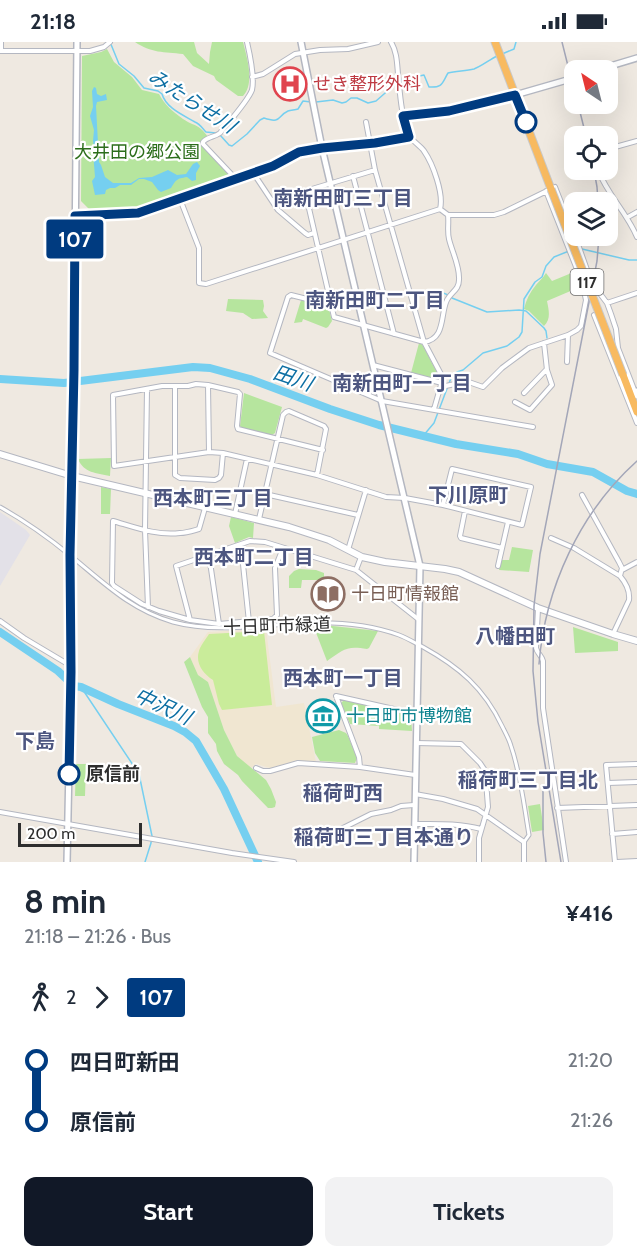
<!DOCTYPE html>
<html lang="en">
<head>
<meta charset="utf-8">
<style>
	body { margin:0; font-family:Cabin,"Noto Sans JP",sans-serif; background:#f2f2f3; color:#1f2937; height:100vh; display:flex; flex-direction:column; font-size:22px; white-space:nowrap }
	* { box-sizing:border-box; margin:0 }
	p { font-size:20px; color:#747a83 }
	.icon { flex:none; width:33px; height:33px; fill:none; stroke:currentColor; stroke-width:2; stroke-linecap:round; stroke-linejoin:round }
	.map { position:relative; height:820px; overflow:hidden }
	.drawer { display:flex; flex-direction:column; background:#fff; flex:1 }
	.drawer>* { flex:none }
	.badge { padding:0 12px; border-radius:4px; font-size:21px; line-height:39px }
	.needle { width:39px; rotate:325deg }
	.buttons { position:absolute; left:564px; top:18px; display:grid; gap:12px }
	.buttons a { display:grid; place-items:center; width:54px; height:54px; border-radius:12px; background:#fff; box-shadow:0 6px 24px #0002; font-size:30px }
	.scale { position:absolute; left:18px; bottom:15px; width:124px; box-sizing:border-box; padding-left:6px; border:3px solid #2e2e2e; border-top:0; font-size:16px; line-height:21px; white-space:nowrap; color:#2e2e2e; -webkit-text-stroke:4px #fff; paint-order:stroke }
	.map>.badge { position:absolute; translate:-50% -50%; box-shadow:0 0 0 3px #fff }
	.legs { display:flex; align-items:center; gap:9px; height:66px; padding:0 24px; font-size:20px }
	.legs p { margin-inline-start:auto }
	.head { display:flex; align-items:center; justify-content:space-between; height:102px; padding:0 24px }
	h1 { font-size:33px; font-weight:700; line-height:45px }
	.cta { display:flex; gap:12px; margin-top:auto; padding:12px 24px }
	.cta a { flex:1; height:69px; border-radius:12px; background:#111827; color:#fff; font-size:24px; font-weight:700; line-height:69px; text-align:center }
	.cta a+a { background:#f2f2f3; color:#1f2937 }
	ul { padding:0 24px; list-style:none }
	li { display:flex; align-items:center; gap:21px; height:60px; font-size:22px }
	li i { display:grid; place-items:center; width:9px; height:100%; margin:0 8px; background:currentColor }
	li i::after { content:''; width:15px; height:15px; margin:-8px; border:4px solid; border-radius:50%; background:#fff }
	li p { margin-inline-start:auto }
	li:first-child i { background:linear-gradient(#0000 50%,currentColor 0) }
	li:last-child i { background:linear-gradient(currentColor 50%,#0000 0) }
	.status { display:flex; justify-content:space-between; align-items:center; height:42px; padding:0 30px; background:#fff; direction:ltr }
	.status svg { height:16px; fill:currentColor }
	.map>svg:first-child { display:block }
	.industrial { fill:#e3e1e8 }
	.education { fill:#f0e6d1 }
	.green { fill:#b6e59e }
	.pitch { fill:#c9ec9a }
	.water { fill:#75cff0 }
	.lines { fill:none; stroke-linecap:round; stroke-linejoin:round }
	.stream { stroke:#75cff0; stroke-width:1.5 }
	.river { stroke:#75cff0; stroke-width:8 }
	.pedestrian-casing { stroke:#b4b7c1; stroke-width:5 }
	.minor-casing { stroke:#b4b7c1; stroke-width:6 }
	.tertiary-casing { stroke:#b4b7c1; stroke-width:8 }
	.secondary-casing { stroke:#b4b7c1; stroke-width:8 }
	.trunk-casing { stroke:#c9c9c9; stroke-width:9 }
	.pedestrian { stroke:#fff; stroke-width:3 }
	.minor { stroke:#fff; stroke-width:4 }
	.tertiary { stroke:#fff; stroke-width:5 }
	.secondary { stroke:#fff; stroke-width:6 }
	.trunk { stroke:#f8ba60; stroke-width:7 }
	.rail { stroke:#a3a6b8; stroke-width:1.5 }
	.trunk-bridge-casing { stroke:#c9c9c9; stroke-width:9; stroke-linecap:butt }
	.trunk-bridge { stroke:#f8ba60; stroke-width:7 }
	.line-1-casing { stroke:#fff; stroke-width:14 }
	.line-1 { stroke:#003b80; stroke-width:9 }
	.stop-1-dot { fill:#fff; stroke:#003b80; stroke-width:3 }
	.labels { text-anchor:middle; stroke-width:4.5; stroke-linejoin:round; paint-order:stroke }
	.shield { fill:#fff; stroke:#6d6d6d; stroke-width:1.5 }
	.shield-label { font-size:16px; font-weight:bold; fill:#2e2e2e }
	.health-label { font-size:18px; fill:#be3a42; stroke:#fff; text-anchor:start }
	.park-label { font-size:18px; fill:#2c6e1b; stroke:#fff }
	.education-label { font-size:18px; fill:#785e54; stroke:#fff; text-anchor:start }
	.street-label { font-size:18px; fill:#2e2e2e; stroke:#fff }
	.culture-label { font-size:18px; fill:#0d838f; stroke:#fff; text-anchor:start }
	.stop-label { font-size:18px; font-weight:bold; fill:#2e2e2e; stroke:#fff; text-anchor:start }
	.water-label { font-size:20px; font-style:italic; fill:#0d6fa3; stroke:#fff }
	.neighbourhood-label { font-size:20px; font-weight:bold; fill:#4d5680; stroke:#fff }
</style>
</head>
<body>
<div class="status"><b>21:18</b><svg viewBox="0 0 49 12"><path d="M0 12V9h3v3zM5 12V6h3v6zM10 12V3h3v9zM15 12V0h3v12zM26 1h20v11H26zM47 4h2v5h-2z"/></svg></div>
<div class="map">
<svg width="637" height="820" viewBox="0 0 637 820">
	<rect width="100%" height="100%" fill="#efe9e1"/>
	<path class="industrial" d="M0,470L26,488L30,493L0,544Z"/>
	<path class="education" d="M266,587L276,665L304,661L316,720L298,719L270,726L256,722L250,727L237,714L224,688L208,640L198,633L190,615L208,590Z"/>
	<path class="green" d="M135,0H194L197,11L209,22L210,10L212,0H243C247,16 255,41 243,54H238L216,38L214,34L193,24L183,12C164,10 151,11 135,0Z
		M107,7L114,20L132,35L142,48L159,52C165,63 172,69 183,77C195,85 198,81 208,95L201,98V103L230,133L227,137L138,167L111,171L91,169L81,159L82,14L101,10Z
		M574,230L580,245L547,259C549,269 551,277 544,284L529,269L524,267C526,258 530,250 536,243C539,239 543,236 546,231L552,239Z
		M228,257L263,258L264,264L263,269L268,276L252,277L243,271L226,269Z
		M301,258L327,265L329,267L332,279L328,285L326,286L303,277L302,280L294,281Z
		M419,301L422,302L440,336L439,339L411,331Z
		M244,351L282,365L275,391L272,393L242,386L240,384Z
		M111,416L110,434C96,431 84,431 78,417Z
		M101,445L111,447L110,472H101Z
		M231,475L254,481L253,496L249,495L235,501L229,484Z
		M512,505L533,508L529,530L499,528L501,518H509Z
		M299,527L316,528L324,531V538H302L301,546H289V534L294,529Z
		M315,584H333L378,589L369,606L367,607C346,603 343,608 327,619L315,588Z
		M573,585L618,600V609L575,611Z
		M190,615L198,633L208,640L224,688L237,714L266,738L271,747L276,760L275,765L272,766H268L242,739L238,733L224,722L217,709L216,702L208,691V675L202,665L184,620Z
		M344,658L411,674L412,689L379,687V684L350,682L341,661Z
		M339,688L346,691L348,694L357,716L355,721L320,719L315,711L312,695Z
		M76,722H86L85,754H75Z
		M540,762L544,788L532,790L528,764Z"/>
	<path class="pitch" d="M264,589L272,663L222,668L219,662L213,638C203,632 195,621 199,609C200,604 206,597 209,592Z"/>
	<path class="water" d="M94,45L96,46L97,52L101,54L106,52L107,58L97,60L96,64L99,120L101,123L105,135L113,141H131L139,136L152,135L168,128L177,133L186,132L193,122L197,120L200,124L196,131V138L192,139L187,135C176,137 177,137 171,146L161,150L158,148L152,140L144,137H139L131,143H120L115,146H110L106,148L105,152L95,153L92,139L95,135L93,110L94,106L93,99L94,88L90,74L93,65L92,49Z"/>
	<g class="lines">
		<path class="stream" d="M110,0L119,22L134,34L144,46L158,49L162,52C166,66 183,73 195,80C200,82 203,87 206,90L216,91
			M502,12L514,7L516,0
			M401,38L424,33L429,45C443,46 442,41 448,31C456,29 465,29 474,27C482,24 489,18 497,14
			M316,60L333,58L342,61L346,60L351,56H357L368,61L376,59L384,52L397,41
			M220,93L229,103L232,104L247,92L260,78L264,76C282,82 277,74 288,69C291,68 295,68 298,67L303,59L311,60
			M582,207L629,218H637
			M426,249C434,248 440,249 448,253
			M452,256L487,270L519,268L526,269L544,286L546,289L547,296
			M423,394L434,381L451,336L457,330L463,328L483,311L507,304L519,295L522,290L524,257L535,240L542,235L546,224L554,215L569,209
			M81,645L139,732L152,794L151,801L145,820"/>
		<path class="river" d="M0,337L64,341L193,325L210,326L250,337L330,367L379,383L456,402L518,412L547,422L593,430L627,449L637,452
			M0,590L58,629L74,644L81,645L118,662L174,684L185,690L196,699L224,747L258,820"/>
		<g class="pedestrian-casing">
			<path id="pedestrian" d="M0,465C25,479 49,496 71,514C104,541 131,568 173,580C218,592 263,582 309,581C338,580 371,583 399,593C407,596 415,601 423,605C459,625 484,646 502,684C505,690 509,697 511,704C521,733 524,764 529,793L524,800"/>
		</g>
		<g class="minor-casing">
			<path id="minor" d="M0,9H90L104,5L110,0
				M1,9V0
				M252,35L263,32L295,12L320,8L348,7L378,0
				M403,74L449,69L514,53
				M366,80L375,128L424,300L443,336L434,367
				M608,107L637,99
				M598,128C607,152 627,171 637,195
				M254,132L278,168L305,191L308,193L314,191
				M353,134L394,292
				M236,137L203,102V100C207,95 215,95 220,91C228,81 248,59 252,48C255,35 250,13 247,0
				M305,149L334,275L424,300C446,297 440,272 447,258C451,250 459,248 459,238C460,224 452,210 449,197C447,189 449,182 448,173
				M180,157L199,206V241L206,242L440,167C444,152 433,122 424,109C420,103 411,99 409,92C401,74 400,51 398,32C397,21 397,10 391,0
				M272,159L375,128
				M440,167L448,173H494L504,170L555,145L574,193
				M75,174L138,171L273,124L299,110L322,106L375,101L409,95
				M628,175L637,170
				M575,194L591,239
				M598,249L607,261L611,272L616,287L618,306L635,350
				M607,261L637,251
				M331,263L291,253L288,255L270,311L382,359L533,385
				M594,273L637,381
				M567,320L568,293
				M373,323L442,341
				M208,343L209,410
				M175,345V433L180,436L215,438L219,436L221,433L223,411
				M441,345L455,342L463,338L483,345L502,326L529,306L568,293L577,288L581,284L586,258L582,240L546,149
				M147,347L145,488L148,565
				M524,351L546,328
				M515,360L530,368L552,343L547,328L544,301
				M323,408L238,387L237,384L240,352L238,350L208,343L196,342L188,344H162L113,353L114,424L209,410L223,411L317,433L386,455L405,456L443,463L522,483L531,445L452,427L443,463
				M265,452L358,473
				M582,453L619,520L622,526L620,534
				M205,466L199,487C192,489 186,491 180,491C157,494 134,485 113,479L112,541L114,544L142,562L159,569L190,578L219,582L273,577L277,573L275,526L283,506
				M465,469L460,494L461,496L502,506
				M235,472L247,417
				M259,477L283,373L286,370L289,369L324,384L326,387L317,433
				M551,496L574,506L620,534C626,541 630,549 629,558L613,592
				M241,503L249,580
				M348,508L366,448
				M209,513L219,582
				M498,524L508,480
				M356,528L361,515
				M622,528L637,520
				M538,567L536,606C537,611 542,614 543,619V666L566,820
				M190,578L176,524L250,499L265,500L356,528L418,577
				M0,579L24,596L71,624
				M336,654L416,672
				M336,654L359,715L360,725
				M416,701L461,702L480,721L484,727L486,739L488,765L479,796V820
				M256,726L263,729H270L298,721L360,725L415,733
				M608,741L637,740
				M415,752L443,757L477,767L524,800V820
				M557,766L637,763
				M0,770L232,811L294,820
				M415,782C437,782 459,781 481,787
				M311,790H318L341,787L371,772L391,768L401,764L414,763
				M612,792L637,790
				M615,820L606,723L637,722
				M617,820L637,819"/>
		</g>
		<g class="tertiary-casing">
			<path id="tertiary" d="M301,0L322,106L420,524L414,820
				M597,28L637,16
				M515,53L574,36
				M637,349L635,350L637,354
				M67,820L71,629L70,513L74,328L77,0"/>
		</g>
		<g class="secondary-casing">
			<path id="secondary" d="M0,412L72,434L289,485L329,498L362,515L385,520L445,527L459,530L538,566L613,592L637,599"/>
		</g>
		<g class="trunk-casing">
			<path id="trunk" d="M495,0L551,147
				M623,333L637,370"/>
		</g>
		<use href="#pedestrian" class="pedestrian"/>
		<use href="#minor" class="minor"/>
		<use href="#tertiary" class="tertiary"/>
		<use href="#secondary" class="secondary"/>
		<use href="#trunk" class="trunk"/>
		<path class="rail" d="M562,0L574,48
			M578,62L586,94
			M594,128L597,145L598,160
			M539,622C545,546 580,470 637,419
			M543,748V791L546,820
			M561,820L538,680L533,629L534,564L540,512L597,219L599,194"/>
		<g class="trunk-bridge-casing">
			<path id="trunk-bridge" d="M551,147L623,333"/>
		</g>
		<use href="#trunk-bridge" class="trunk-bridge"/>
	</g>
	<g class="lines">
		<g class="line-1-casing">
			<path id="line-1" d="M69,732L71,630L70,513L74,328L75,174L138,171L273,124L299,110L322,106L375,101L409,95L403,74L449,69L515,53L526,80"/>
		</g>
		<use href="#line-1" class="line-1"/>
	</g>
	<defs>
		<g id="hospital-ring" transform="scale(1.725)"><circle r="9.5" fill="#fff" stroke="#e0444e" stroke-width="1.5"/><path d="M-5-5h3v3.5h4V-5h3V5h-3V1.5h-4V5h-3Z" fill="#e0444e"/></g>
		<g id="library-ring" transform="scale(1.725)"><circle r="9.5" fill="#fff" stroke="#8d6e63" stroke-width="1.5"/><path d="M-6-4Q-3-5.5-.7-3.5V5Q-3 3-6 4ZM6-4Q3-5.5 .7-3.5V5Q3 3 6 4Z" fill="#8d6e63"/></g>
		<g id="museum-ring" transform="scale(1.725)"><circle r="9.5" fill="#fff" stroke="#0f9aa8" stroke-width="1.5"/><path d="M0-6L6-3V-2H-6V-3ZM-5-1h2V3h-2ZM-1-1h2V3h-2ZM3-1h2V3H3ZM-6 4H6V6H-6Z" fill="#0f9aa8"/></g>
	</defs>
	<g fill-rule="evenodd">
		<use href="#hospital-ring" x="290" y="42"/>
		<use href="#library-ring" x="328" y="552"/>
		<use href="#museum-ring" x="323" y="674"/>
	</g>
	<g class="stop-1-dot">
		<circle cx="526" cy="80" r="10"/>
		<circle cx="69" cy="732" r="10"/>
	</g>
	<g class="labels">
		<rect class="shield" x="570.5" y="227" width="33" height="26" rx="4.5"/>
		<g class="shield-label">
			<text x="587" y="246">117</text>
		</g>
		<g class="health-label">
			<text x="313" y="48">せき整形外科</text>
		</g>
		<g class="park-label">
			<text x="137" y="116">大井田の郷公園</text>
		</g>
		<g class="education-label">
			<text x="351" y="558">十日町情報館</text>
		</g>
		<g class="street-label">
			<text transform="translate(277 584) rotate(-2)" y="6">十日町市緑道</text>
		</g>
		<g class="culture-label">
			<text x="346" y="680">十日町市博物館</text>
		</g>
		<g class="stop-label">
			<text x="86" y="738">原信前</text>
		</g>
		<g class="water-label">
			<text transform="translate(192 59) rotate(33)" y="7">みたらせ川</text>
			<text transform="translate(293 336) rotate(19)" y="7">田川</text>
			<text transform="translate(163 664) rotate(25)" y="7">中沢川</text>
		</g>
		<g class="neighbourhood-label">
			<text x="343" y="163">南新田町三丁目</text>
			<text x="375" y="265">南新田町二丁目</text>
			<text x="402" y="348">南新田町一丁目</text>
			<text x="468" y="460">下川原町</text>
			<text x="213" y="463">西本町三丁目</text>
			<text x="254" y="522">西本町二丁目</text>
			<text x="515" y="601">八幡田町</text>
			<text x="343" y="643">西本町一丁目</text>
			<text x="35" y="706">下島</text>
			<text x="528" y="745">稲荷町三丁目北</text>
			<text x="343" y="758">稲荷町西</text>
			<text x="384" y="802">稲荷町三丁目本通り</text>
		</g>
	</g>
</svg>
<div class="buttons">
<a><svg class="needle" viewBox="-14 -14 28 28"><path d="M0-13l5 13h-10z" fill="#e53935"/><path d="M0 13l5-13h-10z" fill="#747a83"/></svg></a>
<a><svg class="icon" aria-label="locate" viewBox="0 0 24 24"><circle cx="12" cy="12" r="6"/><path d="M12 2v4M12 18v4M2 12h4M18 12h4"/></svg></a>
<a><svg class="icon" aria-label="layers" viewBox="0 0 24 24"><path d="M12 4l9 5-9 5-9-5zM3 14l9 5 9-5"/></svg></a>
</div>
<div class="scale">200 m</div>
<b class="badge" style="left:75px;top:197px;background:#003b80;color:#fff">107</b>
</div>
<section class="drawer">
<div class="head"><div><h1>8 min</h1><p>21:18 – 21:26 · Bus</p></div><b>¥416</b></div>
<div class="legs"><svg class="icon" aria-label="walk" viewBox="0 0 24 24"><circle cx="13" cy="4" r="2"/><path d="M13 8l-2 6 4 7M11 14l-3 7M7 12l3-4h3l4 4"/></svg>2<svg class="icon" aria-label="forward" viewBox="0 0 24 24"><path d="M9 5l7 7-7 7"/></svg><b class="badge" style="background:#003b80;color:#fff">107</b></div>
<ul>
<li><i style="color:#003b80"></i><b>四日町新田</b><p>21:20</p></li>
<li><i style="color:#003b80"></i><b>原信前</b><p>21:26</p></li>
</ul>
<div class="cta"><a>Start</a><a>Tickets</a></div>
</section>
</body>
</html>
